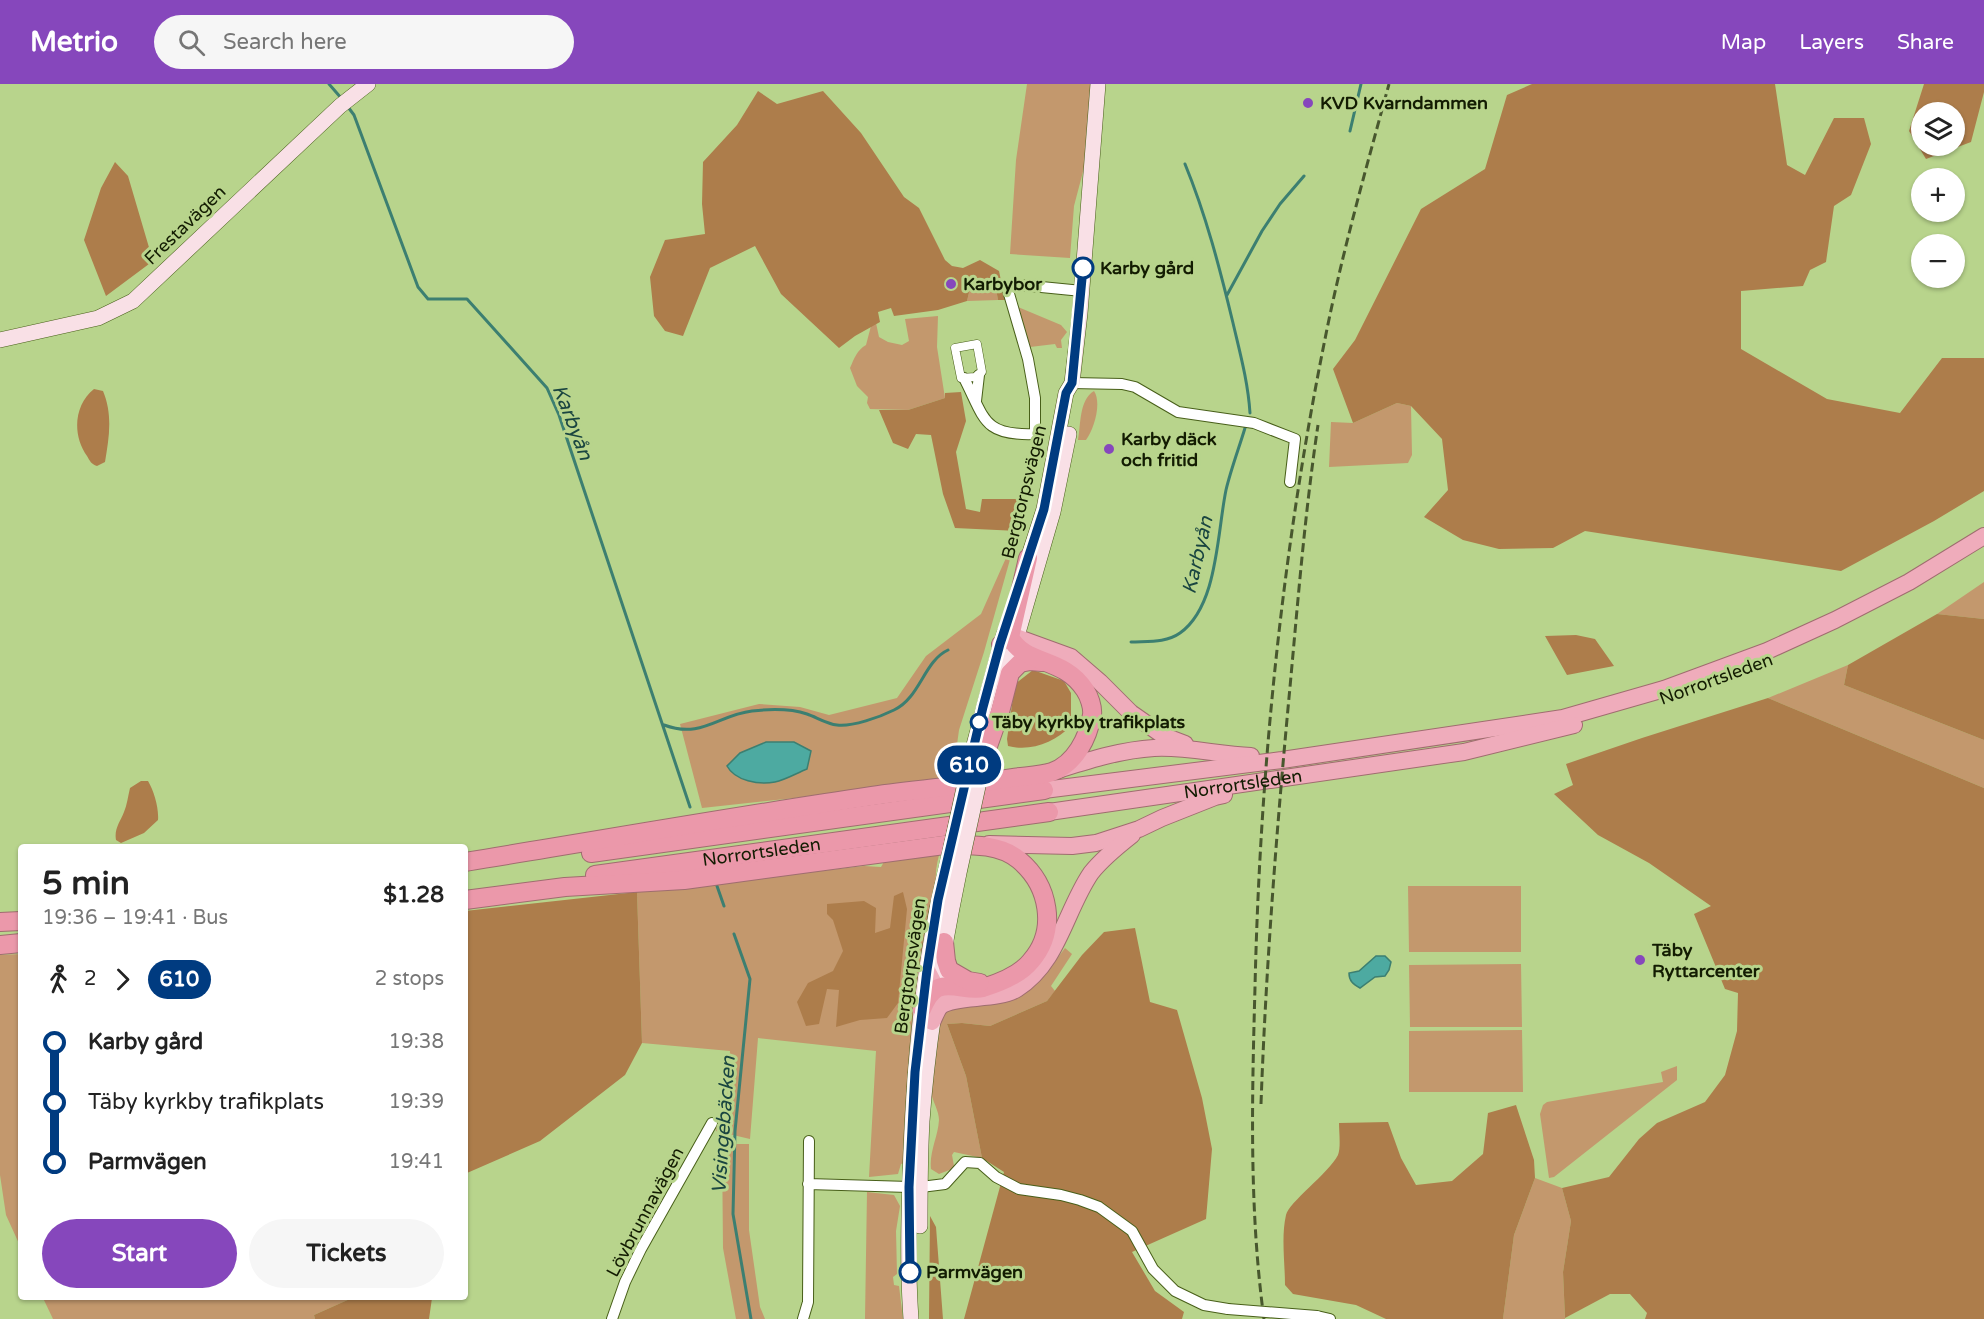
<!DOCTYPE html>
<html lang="en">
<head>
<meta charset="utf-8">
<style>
	body { margin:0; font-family:"Varela Round",sans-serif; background:#f6f6f6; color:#222; height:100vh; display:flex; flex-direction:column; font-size:22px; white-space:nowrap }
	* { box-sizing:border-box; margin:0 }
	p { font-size:20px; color:#767676 }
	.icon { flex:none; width:33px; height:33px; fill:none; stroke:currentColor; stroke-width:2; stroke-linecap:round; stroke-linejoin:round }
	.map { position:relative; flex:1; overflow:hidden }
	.details { position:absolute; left:18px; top:760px; width:450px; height:456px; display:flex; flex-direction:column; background:#fff; border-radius:6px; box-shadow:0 2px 4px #0004 }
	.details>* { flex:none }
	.badge { padding:0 12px; border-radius:20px; font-size:21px; line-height:39px }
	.buttons { position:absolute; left:1911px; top:18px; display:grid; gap:12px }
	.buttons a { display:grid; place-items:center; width:54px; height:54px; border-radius:50%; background:#fff; box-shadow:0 2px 4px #0004; font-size:30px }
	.map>.badge { position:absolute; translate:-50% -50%; box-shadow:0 0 0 3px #fff }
	.legs { display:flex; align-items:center; gap:9px; height:66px; padding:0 24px; font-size:20px }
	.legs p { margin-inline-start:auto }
	.head { display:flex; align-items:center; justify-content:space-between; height:102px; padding:0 24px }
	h1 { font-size:33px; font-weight:800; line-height:45px }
	.cta { display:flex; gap:12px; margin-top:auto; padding:12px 24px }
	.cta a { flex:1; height:69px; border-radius:36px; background:#8647bc; color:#fff; font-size:24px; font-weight:800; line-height:69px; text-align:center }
	.cta a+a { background:#f6f6f6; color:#222 }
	ul { padding:0 24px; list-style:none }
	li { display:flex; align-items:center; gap:21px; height:60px; font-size:22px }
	li i { display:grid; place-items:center; width:9px; height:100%; margin:0 8px; background:currentColor }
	li i::after { content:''; width:15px; height:15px; margin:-8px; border:4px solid; border-radius:50%; background:#fff }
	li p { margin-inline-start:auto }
	li:first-child i { background:linear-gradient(#0000 50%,currentColor 0) }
	li:last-child i { background:linear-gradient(currentColor 50%,#0000 0) }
	header { display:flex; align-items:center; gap:36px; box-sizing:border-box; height:84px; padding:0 30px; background:#8647bc; color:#fff }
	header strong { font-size:28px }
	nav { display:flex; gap:33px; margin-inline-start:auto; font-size:21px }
	.search { width:420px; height:54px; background:#f6f6f6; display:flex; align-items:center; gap:15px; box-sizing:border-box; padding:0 21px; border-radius:33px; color:#767676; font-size:22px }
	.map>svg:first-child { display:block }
	.green { fill:#c3986d }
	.forest { fill:#ad7d4b; fill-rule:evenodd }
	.water { fill:#4daaa1; stroke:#3c7f71; stroke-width:1.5 }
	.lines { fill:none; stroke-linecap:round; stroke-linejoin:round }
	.stream { stroke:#3c7f71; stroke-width:3 }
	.pedestrian-casing { stroke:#485f19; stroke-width:9 }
	.minor-casing { stroke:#485f19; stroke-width:12 }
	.secondary-casing { stroke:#485f19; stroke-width:16 }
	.trunk-casing { stroke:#9f6d6f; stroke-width:18 }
	.motorway-casing { stroke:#9f6d6f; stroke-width:20 }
	.pedestrian { stroke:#fff; stroke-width:8 }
	.minor { stroke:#fff; stroke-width:10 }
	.secondary { stroke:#f9e0e6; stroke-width:15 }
	.trunk { stroke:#efacbb; stroke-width:16 }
	.motorway { stroke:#eb98aa; stroke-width:18 }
	.rail { stroke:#48572e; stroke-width:3; stroke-dasharray:9 4.5; stroke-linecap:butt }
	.minor-bridge-casing { stroke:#485f19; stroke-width:12; stroke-linecap:butt }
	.secondary-bridge-casing { stroke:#485f19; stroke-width:16; stroke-linecap:butt }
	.minor-bridge { stroke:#fff; stroke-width:10 }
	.secondary-bridge { stroke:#f9e0e6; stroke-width:15 }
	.line-1-casing { stroke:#fff; stroke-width:14 }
	.line-1 { stroke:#003b80; stroke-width:9 }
	.poi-dot { fill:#8647bc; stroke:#b8d48c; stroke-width:2 }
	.stop-1-dot { fill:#fff; stroke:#003b80; stroke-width:3 }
	.labels { text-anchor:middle; stroke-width:6; stroke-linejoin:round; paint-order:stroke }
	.poi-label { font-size:18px; font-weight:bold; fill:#131c02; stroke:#b8d48c; text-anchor:start }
	.street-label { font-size:18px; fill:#131c02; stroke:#b8d48c }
	.stop-label { font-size:18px; font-weight:bold; fill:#131c02; stroke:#b8d48c; text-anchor:start }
	.water-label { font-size:20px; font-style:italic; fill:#1a4540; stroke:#b8d48c }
</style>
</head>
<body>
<header>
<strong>Metrio</strong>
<div class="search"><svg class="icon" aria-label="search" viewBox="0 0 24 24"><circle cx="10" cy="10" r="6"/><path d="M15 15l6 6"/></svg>Search here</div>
<nav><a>Map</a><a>Layers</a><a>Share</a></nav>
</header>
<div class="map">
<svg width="1984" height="1235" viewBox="0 0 1984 1235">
	<rect width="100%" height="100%" fill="#b8d48c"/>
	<path class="green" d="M1027,0H1092L1085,80L1074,122L1070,174L1010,170L1016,76Z
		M972,196L995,199L998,216L967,217Z
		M1018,223L1061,241L1067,248L1061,256L1062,264H1057L1055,260L1030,263Z
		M938,232L937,263L945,314L908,326L870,325L867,319L868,313L857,302L850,284C854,275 857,266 866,261L871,242L876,239L879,253L888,258L902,261L909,257L905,235Z
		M1094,307C1102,319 1094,345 1086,356H1078C1081,340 1079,316 1094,307Z
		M1397,319L1411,322L1412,371L1408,379L1329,383L1331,338L1353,339Z
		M1018,447L984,568L959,646L952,697L702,724L680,640L759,620L800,623L829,631L897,614L926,572L981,530Z
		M1984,498V535L1937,530Z
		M1848,581L1844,601L1984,656V704L1768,614Z
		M941,764C937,778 934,790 937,804L905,1079L901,1080L898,1090L869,1093L876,967L758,954L750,1055L716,1047L715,1039L727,1018L730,967L642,959L637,808L864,782L881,783L885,776Z
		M1408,802H1521V868H1409Z
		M1065,864L1072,870L1051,902L1055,907L1047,917L990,942L962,939L947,940L966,992L982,1074L954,1068L952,1071L954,1082L952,1085L939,1090L931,1085C929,1068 938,1053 939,1036C939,1027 933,1018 931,1009C929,994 938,943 943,927L1048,887Z
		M21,870V1164L6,1131L0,1091V871Z
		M1521,880L1522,943H1410L1409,881Z
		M1522,946L1523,1008H1409V947Z
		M1677,982V996L1554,1093L1549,1094L1540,1030L1543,1021L1547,1018L1663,998L1661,988Z
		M722,1060H749V1146L760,1223L765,1235H736L723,1164Z
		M1535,1094L1562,1104L1571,1137L1563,1188L1565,1235H1503L1514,1151Z
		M867,1108L894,1111L900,1122L896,1147L897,1190L893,1193L894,1201L899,1202L903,1235H865Z
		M43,1214H352L314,1231L315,1235H53Z"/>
	<path class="forest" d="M1532,0H1775L1787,81L1805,91L1834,34H1864L1871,60L1851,111L1834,122L1826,178L1810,186L1803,202L1741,207V265L1827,315L1900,329L1942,274H1984V407L1934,437L1841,487L1585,447L1553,464L1499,465L1463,456L1424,433L1448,406L1442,355L1411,322L1397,319L1353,339L1333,285L1355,256L1421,125L1485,85L1507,11Z
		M1924,0H1984V8L1971,58L1926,75L1909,47ZM1922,28H1954V62H1922Z
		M758,7L777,20L823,7L861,49L904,113L919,124L945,176L952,182L963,184L980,176L999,187L1005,216H998L995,199L972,196L967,217L938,226L894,232L891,224L878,228L880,238L855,252L839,264L781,210L755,162L710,184L683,252L665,247L654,232L650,193L665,156L705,150L702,120L703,78L737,41Z
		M115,78L128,92L153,177L106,212L84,156L101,104Z
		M94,305L103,307C113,331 109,354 105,378L97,382C91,380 90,377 87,372C72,351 74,321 94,305Z
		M961,308L966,337L956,368L966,425L980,428L982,415H1023L1021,440L1018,447L955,444L943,410L931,351L916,350L908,365L893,359L879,326H908L945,314V309Z
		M1937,530L1984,535V656L1844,601L1848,581Z
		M1576,551L1595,555L1614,582L1567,591L1545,552Z
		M1033,586L1064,597L1071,609V642C1055,658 1031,668 1008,662L1007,655L1015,600Z
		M1768,614L1984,704V1235H1645L1647,1229L1630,1210H1610L1565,1234L1563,1188L1571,1137L1562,1104L1609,1093L1639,1055L1657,1039L1705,1018L1725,991L1737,947L1738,909L1725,905L1694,830L1711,822L1649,779L1598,751L1554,710L1573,701L1566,680L1642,654Z
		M141,697H148C154,707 159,724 158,736L144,749L121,759L116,756C114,745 120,738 124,728C127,721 128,712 130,704Z
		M637,808L642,959L625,991L540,1057L467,1089L465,1094V827Z
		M903,808L907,825L898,919L887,934L860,936L836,943L839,906L827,905L819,940L806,942L797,918L808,899L833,887L843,867L833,836L827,830V820L864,817L876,824L875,849L890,844L894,812Z
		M1135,844L1150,918L1177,926L1202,1014L1212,1065L1206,1135L1132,1168L1155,1207L1184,1228L1182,1235H964L1004,1088L982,1074L966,992L947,940L962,939L990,942L1047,917L1082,871L1104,848Z
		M1516,1021L1534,1076L1535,1094L1514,1151L1503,1235H1386L1356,1221L1293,1210L1285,1201C1285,1179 1281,1153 1286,1131C1289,1118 1328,1090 1338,1071C1341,1063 1339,1048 1339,1039L1388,1038L1401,1074L1416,1101L1452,1097L1483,1070L1488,1029Z
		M930,1132L936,1143L943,1235H929Z
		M352,1214H432L429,1235H315L314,1231Z"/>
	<path class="water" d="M766,658H794L811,667L807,685C797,689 785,696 775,698C759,701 735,697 727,682L740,669Z
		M1376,872H1385L1391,878L1389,886L1385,892L1375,893L1360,904C1353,900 1349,897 1349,889L1359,887Z"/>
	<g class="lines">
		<path class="stream" d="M329,0L342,15
			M348,23L354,31L418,203L428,215H467L547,304L559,331L690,723
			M1350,47L1361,0
			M1185,80C1206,131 1220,185 1233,239C1240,269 1248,298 1250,329
			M1227,211L1262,147L1280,120L1304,92
			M1131,558C1148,557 1166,559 1180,549C1218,522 1217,449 1226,406C1231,385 1239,364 1245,344
			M664,641C702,655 718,631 752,627C770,625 789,624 807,630C816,633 827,640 837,641C852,643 880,633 894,626C920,614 924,577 948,566
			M717,802L724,822
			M734,850L750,895L735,1047L733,1130L751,1235"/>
		<g class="pedestrian-casing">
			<path id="pedestrian" d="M977,260L982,288L975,293L961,294L955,264Z"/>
		</g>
		<g class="minor-casing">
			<path id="minor" d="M964,294C985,335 983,352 1035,350V314L1028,275L1007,203L1021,201L1082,207
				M1072,299L1122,300L1135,303L1178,328L1254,339L1295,355L1290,398
				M976,317L979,291
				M808,1100L909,1103
				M921,1103L945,1100L965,1078L980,1079L996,1093L1019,1105L1061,1111L1080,1116L1099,1123L1132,1147L1153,1185L1175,1207L1204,1221L1228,1225
				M1317,1232L1330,1235
				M612,1235L625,1198L641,1165L712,1039
				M803,1235L808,1218L809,1057"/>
		</g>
		<g class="secondary-casing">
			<path id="secondary" d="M0,256L98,234L133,217L340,22L368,0
				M1025,484L1044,425L1066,309L1072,299L1080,229L1098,0
				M1004,597L1053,428L1069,350
				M971,672L1004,550
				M920,1142C920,1107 920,1072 922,1037C928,953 942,871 959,789
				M911,1235C907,1179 909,1122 911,1066C915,973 923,877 946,786"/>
		</g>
		<g class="trunk-casing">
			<g id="trunk">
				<path d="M1000,560L1010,553H1016L1071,573L1100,598L1131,629L1164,652L1185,660"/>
				<path d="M1058,686C1090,676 1121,666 1154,664C1186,662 1219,671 1251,672"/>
				<path d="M1044,706L1282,676L1563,634L1664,605L1767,567L1835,536L1909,498L1984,452"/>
				<path id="s1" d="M1049,728L1464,668L1574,641"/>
				<path d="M989,760L1072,762L1096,759L1139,745L1162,734L1215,713L1224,711"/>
				<path d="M927,886L937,905L949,912"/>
				<path d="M932,938C935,933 937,925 941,922C954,911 998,917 1017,905C1059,878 1065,827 1091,789C1102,775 1118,762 1132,751"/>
			</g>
		</g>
		<g class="motorway-casing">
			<g id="motorway">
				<path d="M987,665L1000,628L1010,589L1020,579L1030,577L1042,578"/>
				<path d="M591,769L1044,706"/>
				<path d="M465,778C601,756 736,732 872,712C919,705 965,702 1012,694C1024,692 1040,692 1052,688C1075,680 1088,654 1092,631C1093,623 1089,612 1085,606C1063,572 1025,582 1010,553L1028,474"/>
				<path id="s2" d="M595,791L1049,728"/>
				<path d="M465,816L565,803L684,796L944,761C969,761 999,759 1019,776C1049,801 1058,846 1031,877C1021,890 999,899 983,904C969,908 952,898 938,904C929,909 926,917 922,925"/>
				<path d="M0,838L21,837"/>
				<path d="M944,858L946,877L949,886L968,897L980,899"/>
				<path d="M0,861L21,859"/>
			</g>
		</g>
		<use href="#pedestrian" class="pedestrian"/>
		<use href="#minor" class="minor"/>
		<use href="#secondary" class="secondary"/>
		<use href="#trunk" class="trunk"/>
		<use href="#motorway" class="motorway"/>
		<path class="rail" d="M1261,1020C1266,881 1277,741 1290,603C1298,516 1305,428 1318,341
			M1264,1235C1249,1125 1252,1014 1255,903C1260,686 1282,468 1325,255C1342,169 1366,85 1389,0"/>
		<g class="minor-bridge-casing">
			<path id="minor-bridge" d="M1228,1225L1317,1232"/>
		</g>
		<g class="secondary-bridge-casing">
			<path id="secondary-bridge" d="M946,786L971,672
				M959,789L984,675"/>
		</g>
		<use href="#minor-bridge" class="minor-bridge"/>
		<use href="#secondary-bridge" class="secondary-bridge"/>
	</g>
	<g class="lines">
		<g class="line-1-casing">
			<path id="line-1" d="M910,1188L909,1103L915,988L927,886L938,816L983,623L1000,560L1044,425L1066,309L1072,299L1083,184"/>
		</g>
		<use href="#line-1" class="line-1"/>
	</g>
	<g class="poi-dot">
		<circle cx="1308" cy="19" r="6"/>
		<circle cx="951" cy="200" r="6"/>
		<circle cx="1109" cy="365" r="6"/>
		<circle cx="1640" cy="876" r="6"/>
	</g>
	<g class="stop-1-dot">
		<circle cx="1083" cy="184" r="10"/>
		<circle cx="979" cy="638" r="8"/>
		<circle cx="910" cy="1188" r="10"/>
	</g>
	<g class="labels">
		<g class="poi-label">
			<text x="1320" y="25">KVD Kvarndammen</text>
			<text x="963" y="206">Karbybor</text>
			<text x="1121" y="361">Karby däck<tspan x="1121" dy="21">och fritid</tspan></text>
			<text x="1652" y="872">Täby<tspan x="1652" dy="21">Ryttarcenter</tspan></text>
		</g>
		<g class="street-label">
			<text transform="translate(185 141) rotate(-44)" y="6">Frestavägen</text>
			<text transform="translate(1024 408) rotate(-76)" y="6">Bergtorpsvägen</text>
			<text transform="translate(1716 595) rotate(-20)" y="6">Norrortsleden</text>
			<text dy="6" stroke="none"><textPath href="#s1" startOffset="196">Norrortsleden</textPath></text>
			<text dy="6" stroke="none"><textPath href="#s2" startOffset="168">Norrortsleden</textPath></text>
			<text transform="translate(910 882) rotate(-82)" y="6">Bergtorpsvägen</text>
			<text transform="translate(645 1128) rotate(-62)" y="6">Lövbrunnavägen</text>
		</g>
		<g class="stop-label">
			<text x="1100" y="190">Karby gård</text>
			<text x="992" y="644">Täby kyrkby trafikplats</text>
			<text x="926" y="1194">Parmvägen</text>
		</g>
		<g class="water-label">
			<text transform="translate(573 338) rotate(69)" y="7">Karbyån</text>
			<text transform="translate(1197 471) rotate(-77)" y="7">Karbyån</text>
			<text transform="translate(723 1041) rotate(-86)" y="7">Visingebäcken</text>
		</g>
	</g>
</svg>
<div class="buttons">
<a><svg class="icon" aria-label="layers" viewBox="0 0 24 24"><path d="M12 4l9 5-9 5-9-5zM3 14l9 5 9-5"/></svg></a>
<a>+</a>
<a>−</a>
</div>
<b class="badge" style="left:969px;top:681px;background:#003b80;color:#fff">610</b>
<section class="details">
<div class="head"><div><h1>5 min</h1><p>19:36 – 19:41 · Bus</p></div><b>$1.28</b></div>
<div class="legs"><svg class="icon" aria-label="walk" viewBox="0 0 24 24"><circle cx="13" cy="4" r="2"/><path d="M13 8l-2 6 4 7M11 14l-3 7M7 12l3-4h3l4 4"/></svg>2<svg class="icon" aria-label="forward" viewBox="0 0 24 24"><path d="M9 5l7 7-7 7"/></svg><b class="badge" style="background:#003b80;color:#fff">610</b><p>2 stops</p></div>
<ul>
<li><i style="color:#003b80"></i><b>Karby gård</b><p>19:38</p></li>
<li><i style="color:#003b80"></i><span>Täby kyrkby trafikplats</span><p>19:39</p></li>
<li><i style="color:#003b80"></i><b>Parmvägen</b><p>19:41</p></li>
</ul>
<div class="cta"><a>Start</a><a>Tickets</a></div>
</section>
</div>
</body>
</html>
